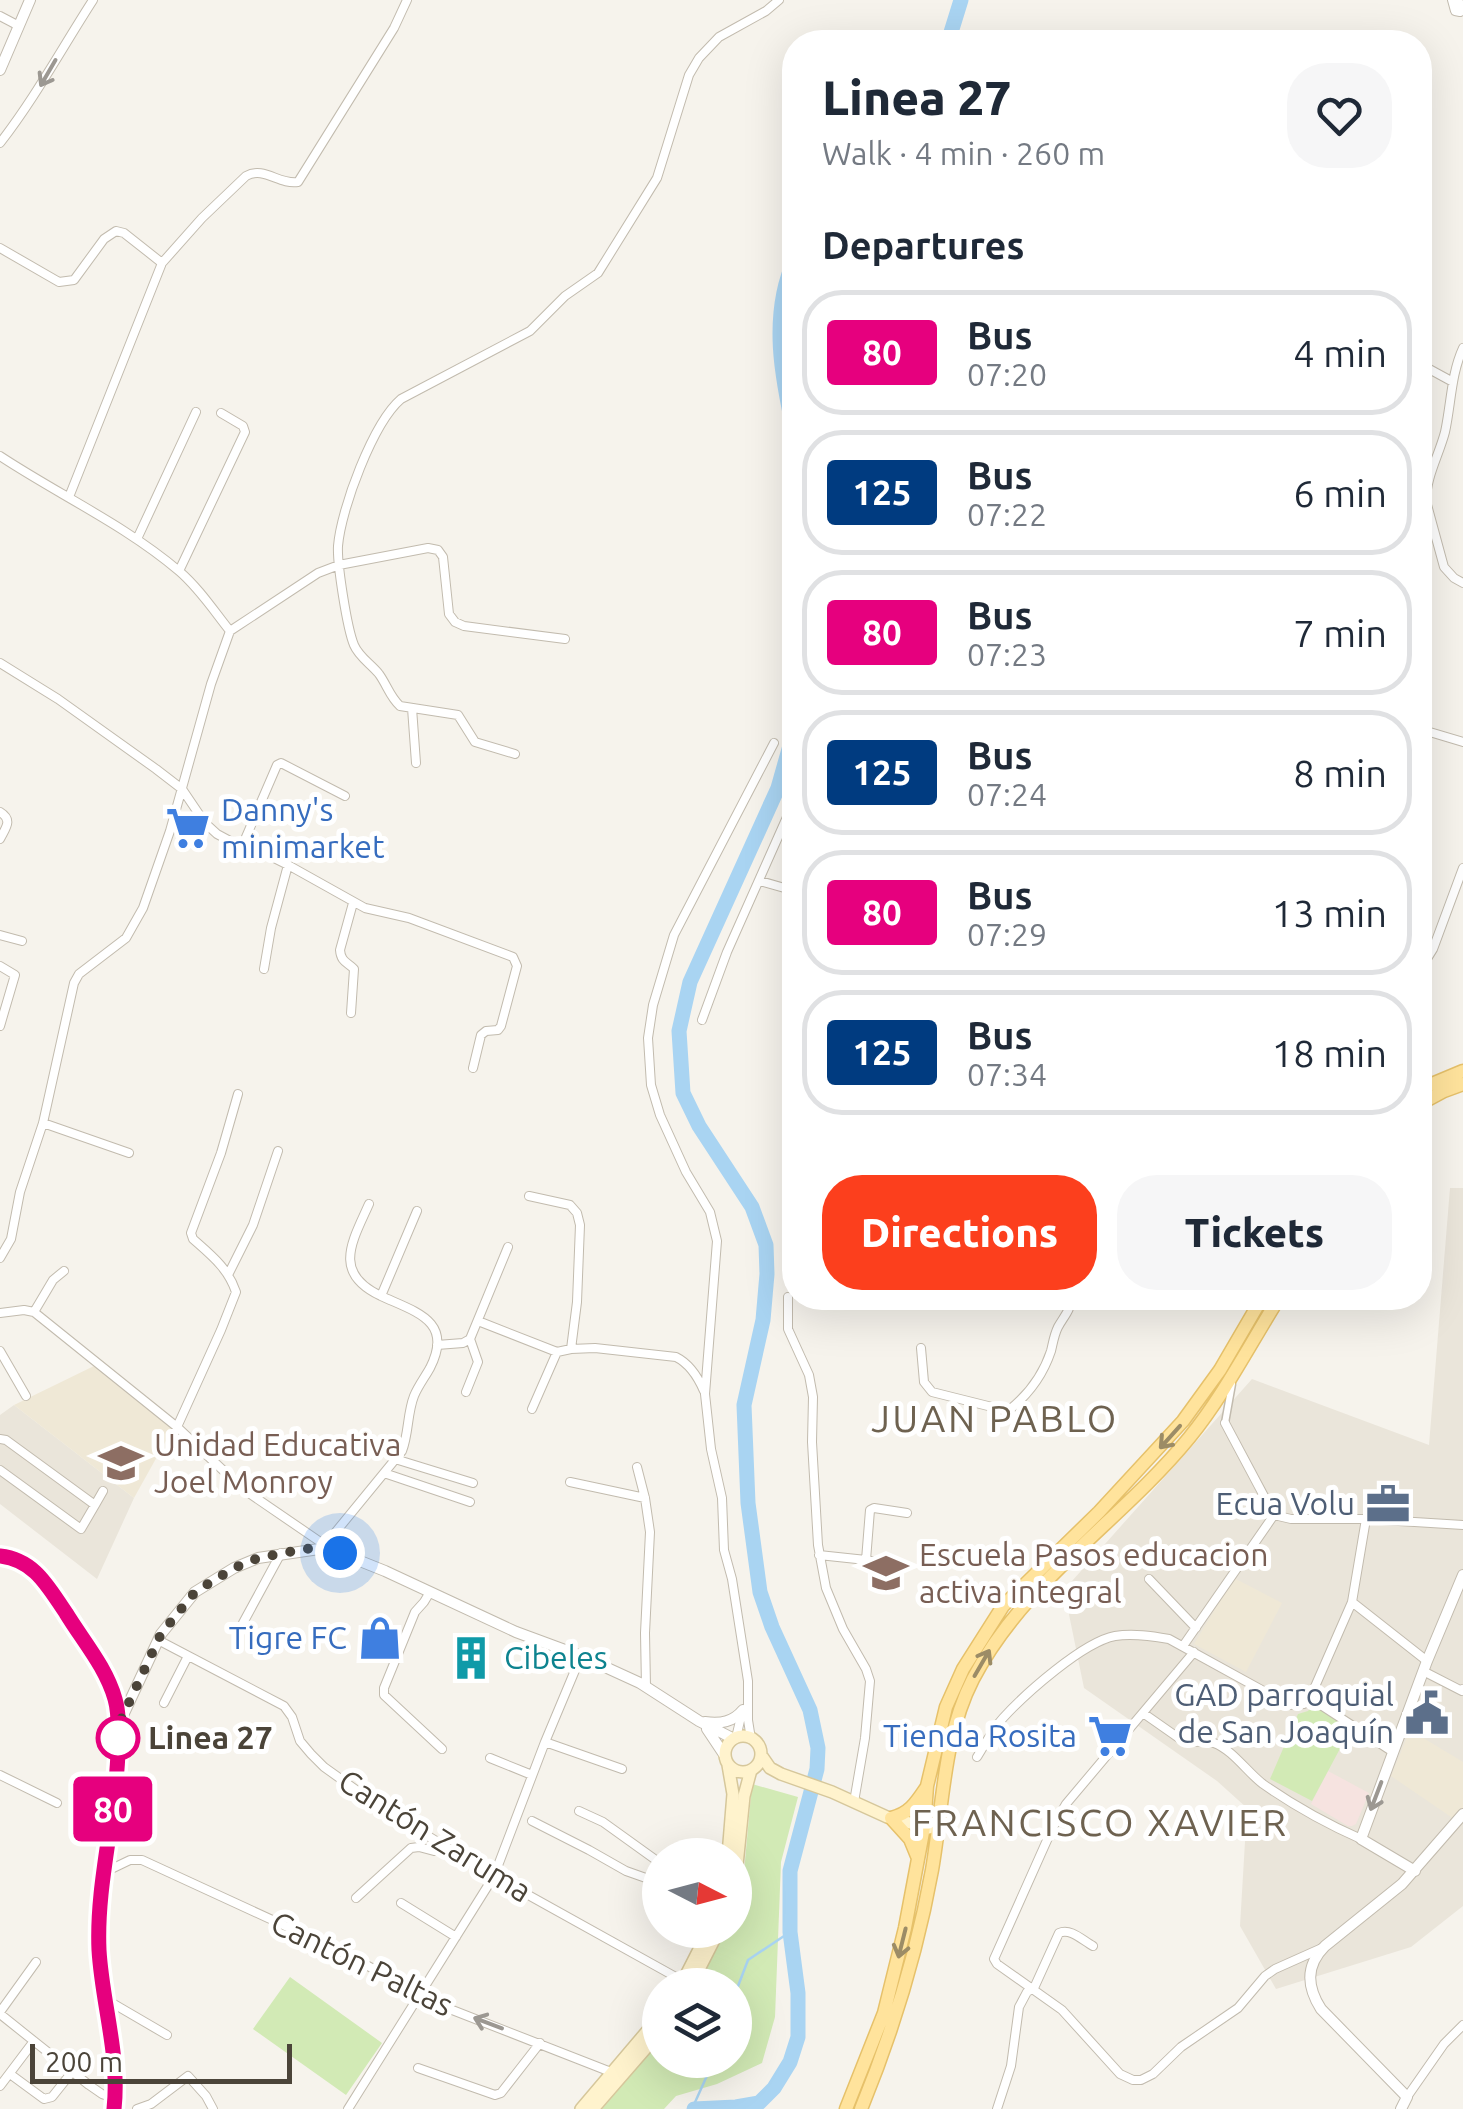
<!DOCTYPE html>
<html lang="en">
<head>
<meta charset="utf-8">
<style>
	body { margin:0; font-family:Ubuntu,sans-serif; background:#f6f6f7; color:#1f2937; height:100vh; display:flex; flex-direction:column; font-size:38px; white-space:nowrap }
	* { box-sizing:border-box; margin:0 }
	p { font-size:32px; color:#747a83 }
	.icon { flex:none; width:55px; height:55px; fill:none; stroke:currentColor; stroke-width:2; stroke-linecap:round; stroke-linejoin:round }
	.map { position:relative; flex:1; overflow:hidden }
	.side { position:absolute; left:782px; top:30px; width:650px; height:1280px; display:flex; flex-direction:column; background:#fff; border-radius:40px; box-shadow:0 10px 40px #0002 }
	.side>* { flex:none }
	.badge { padding:0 20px; border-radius:8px; font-size:35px; line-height:65px }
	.needle { width:65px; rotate:96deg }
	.fabs { position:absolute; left:642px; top:1838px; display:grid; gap:20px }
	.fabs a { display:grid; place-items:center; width:110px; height:110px; border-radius:50%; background:#fff; box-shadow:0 10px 40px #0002; font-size:50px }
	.scale { position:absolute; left:30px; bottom:25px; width:262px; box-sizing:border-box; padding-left:10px; border:5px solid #4b4439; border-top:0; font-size:28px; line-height:35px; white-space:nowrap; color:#4b4439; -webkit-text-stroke:8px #fff; paint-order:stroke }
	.you { position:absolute; width:50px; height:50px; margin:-25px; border:8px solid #fff; border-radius:50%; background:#1a73e8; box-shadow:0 0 0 15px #1a73e833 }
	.map>.badge { position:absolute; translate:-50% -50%; box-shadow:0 0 0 5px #fff }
	h2 { padding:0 40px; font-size:38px; line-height:90px }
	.round { display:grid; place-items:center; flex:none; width:105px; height:105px; border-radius:40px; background:#f6f6f7 }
	.overview { display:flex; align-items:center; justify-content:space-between; height:170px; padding:0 40px }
	h1 { font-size:48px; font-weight:800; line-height:75px }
	.primary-button { display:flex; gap:20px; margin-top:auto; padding:20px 40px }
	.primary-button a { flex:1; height:115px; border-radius:40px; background:#fc3f1d; color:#fff; font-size:40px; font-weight:800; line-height:115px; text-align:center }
	.primary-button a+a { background:#f6f6f7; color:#1f2937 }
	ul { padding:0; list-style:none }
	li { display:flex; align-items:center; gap:30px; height:125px; margin:0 20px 15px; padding:0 20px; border:5px solid #e0e1e3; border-radius:40px }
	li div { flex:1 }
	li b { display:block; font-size:38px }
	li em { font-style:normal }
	li .badge { min-width:110px; font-weight:700; text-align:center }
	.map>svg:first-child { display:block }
	.residential { fill:#eae5da }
	.education { fill:#efe8d6 }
	.medical { fill:#f6e3e0 }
	.green { fill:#d2eab5 }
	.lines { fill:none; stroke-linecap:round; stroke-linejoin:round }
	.stream { stroke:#a9d4f2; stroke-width:2.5 }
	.river { stroke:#a9d4f2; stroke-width:15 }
	.pedestrian-casing { stroke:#c2bbae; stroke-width:9 }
	.minor-casing { stroke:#c2bbae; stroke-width:10 }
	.tertiary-casing { stroke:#c2bbae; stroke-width:12 }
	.secondary-casing { stroke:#d6c79b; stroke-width:14 }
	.primary-casing { stroke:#e6c16a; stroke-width:15 }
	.pedestrian { stroke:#fff; stroke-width:6 }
	.minor { stroke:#fff; stroke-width:8 }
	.tertiary { stroke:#fff; stroke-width:10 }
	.secondary { stroke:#fff3cd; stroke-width:11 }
	.primary { stroke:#ffe39c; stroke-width:12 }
	.oneway { stroke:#9c9892 }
	.oneway2 { stroke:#9c8c66 }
	.line-casing { stroke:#fff; stroke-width:22 }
	.line { stroke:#e6007e; stroke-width:15 }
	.walk { stroke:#4b4439; stroke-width:10; stroke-dasharray:0 18 }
	.stop-dot { fill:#fff; stroke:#e6007e; stroke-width:5 }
	.labels { text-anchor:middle; stroke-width:10; stroke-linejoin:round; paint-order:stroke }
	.shop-label { font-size:32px; fill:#366cbe; stroke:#fff; text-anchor:end }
	.education-label { font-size:32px; fill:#785e54; stroke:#fff; text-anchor:start }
	.service-label { font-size:32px; fill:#4e5e75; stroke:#fff; text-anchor:end }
	.culture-label { font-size:32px; fill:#0d838f; stroke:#fff; text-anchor:start }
	.stop-label { font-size:32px; font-weight:bold; fill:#4b4439; stroke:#fff; text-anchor:start }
	.street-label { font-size:32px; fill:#4b4439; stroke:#fff }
	.quarter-label { font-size:38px; letter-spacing:2.5px; fill:#6e6250; stroke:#fff }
</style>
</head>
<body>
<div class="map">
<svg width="1463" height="2109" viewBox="0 0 1463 2109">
	<rect width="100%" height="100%" fill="#f6f3ec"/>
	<path class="residential" d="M1450,1188H1463V1906L1411,1947L1276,1989L1240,1926L1247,1808L1217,1781L1084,1688L1064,1590L1252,1379L1429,1445Z
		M14,1405L134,1498L97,1579L0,1504V1415Z"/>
	<path class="education" d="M96,1365L173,1428L134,1498L14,1405Z
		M1234,1578L1282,1603L1246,1672L1194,1644Z
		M1410,1730L1463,1762V1808L1454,1819L1391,1776Z"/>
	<path class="medical" d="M1328,1771L1369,1793L1356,1824L1352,1826H1348L1311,1804Z"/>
	<path class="green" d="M1314,1704L1350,1730L1312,1801L1270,1779L1298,1714L1308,1711Z
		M752,1784L798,1797L781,1862L775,2017L762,2063L717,2084L676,2096L664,2109H602L660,2041V2060H735V1985H697L723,1930H735V1898L744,1872Z
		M290,1977L382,2043L346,2095L253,2029Z"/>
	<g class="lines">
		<path class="stream" d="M735,1994L748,1960L790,1932
			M692,2109L714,2060"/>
		<path class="river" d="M948,42L961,0
			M795,259C769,315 782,379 795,436
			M694,2109L736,2107L759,2103L774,2088L790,2062L798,2037V1993L790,1932V1871L817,1769L818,1748L810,1710L772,1627L760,1592L748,1503L744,1405L763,1320L767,1274L766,1245L752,1207L699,1126L683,1093L679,1031L690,982L778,788L795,728"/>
		<g class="pedestrian-casing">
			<path id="pedestrian" d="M1225,1423L1232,1384"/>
		</g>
		<g class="minor-casing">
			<path id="minor" d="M1452,0L1455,11L1460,12L1461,6L1458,0
				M0,16L19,26
				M0,143C35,98 62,48 93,0
				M0,248L59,282L74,280L104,239L116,231L124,233L162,263L202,218L246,176C264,166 279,185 298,182L394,28L407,0
				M1463,348C1451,374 1451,405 1445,432C1439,455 1426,477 1426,501L1444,567L1454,578L1463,583
				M1420,364L1453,382
				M0,456C59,495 125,525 179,571C199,588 214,611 230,631
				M69,497L162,263
				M137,539L196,412
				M179,571L245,432L243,426L221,413
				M0,663L58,699L156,769L182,789L205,823L217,834L230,841L254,848L288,865L365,908L409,918L513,957L517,966L501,1026L498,1030L486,1031L481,1035L473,1068
				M412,708L416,763
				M1423,730L1463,742
				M515,754L475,742L458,715L400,706C390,697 387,685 379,674C371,664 359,657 354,645C347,628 337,564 338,546C341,509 373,423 401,399L530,331L565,296L598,273L657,178L689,75L699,58L719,37L766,11L779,0
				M0,812C13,820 6,827 0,839
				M243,844L277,765L281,763L345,796
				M760,881L795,891
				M0,935L22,941
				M0,966L15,975L0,1026
				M264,969L271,928L288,865
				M1420,970L1433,949L1463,868
				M351,1013L354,969C347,962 341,962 340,950L353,903
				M702,1020L727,952L795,799
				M43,1123L129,1153
				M369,1204C352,1242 332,1273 381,1296
				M0,1258L11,1239L20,1192L43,1123L74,983L79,974L126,938L143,908L170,831L211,684L230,631L318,573L339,565L428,548L438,550L443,557L449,614L455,622L464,626L565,639
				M228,1275L253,1225L278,1151
				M788,1297V1329L809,1375L813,1397L812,1442L818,1545L826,1588L843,1629L866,1669L870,1681L865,1738L854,1802
				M34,1312L53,1280L64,1271
				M0,1313L24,1310L34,1312L177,1427L243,1489L332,1550
				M478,1321L557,1352L571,1349L577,1302L580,1225L577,1213L570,1205L529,1196
				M437,1345L463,1343L470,1339L508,1247
				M921,1348L924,1382L932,1392L1008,1411C1027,1396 1043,1375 1051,1351C1053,1343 1054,1335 1058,1327C1064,1316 1071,1310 1071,1298
				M571,1349L595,1348L676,1357C690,1364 698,1377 704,1391
				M0,1351L26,1396
				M466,1392L478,1362L470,1339
				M532,1409L557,1352
				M1225,1423L1274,1515L1291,1519H1366L1463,1525
				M177,1427L221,1330L236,1292C228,1268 211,1255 193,1239L191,1233L221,1153L238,1094
				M0,1439L6,1440L95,1505L81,1529L0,1470
				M395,1459L473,1483
				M637,1467L645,1498L650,1532L645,1633L646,1687
				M384,1473L470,1502
				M570,1482L645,1498
				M95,1505L103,1491
				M325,1545L402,1451C409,1433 407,1414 414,1396C418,1386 425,1377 430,1368C454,1321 416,1312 381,1296L417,1211
				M819,1555L866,1560L889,1565
				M866,1560L870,1510L874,1508L907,1513
				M1149,1579L1196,1628
				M430,1592L424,1602L415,1612L384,1688V1695L442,1749
				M1352,1602L1427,1661
				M243,1623L281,1553
				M158,1640L284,1706L292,1717L300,1741L311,1754L324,1767L380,1807L494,1876L683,1981
				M1183,1646L1274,1515
				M1194,1652L1066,1804L1052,1829L994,1959L997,1964L1062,2010L1120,2074L1133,2080H1141L1153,2074L1181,2047L1238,2008L1265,1976L1275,1969L1322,1948
				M1423,1671L1462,1691L1463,1689
				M1310,1698L1393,1752
				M164,1703L188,1656
				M1143,1713L1183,1741C1194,1744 1204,1739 1214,1743C1233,1750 1247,1772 1263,1784C1293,1805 1327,1824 1361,1839
				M736,1738L742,1712
				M751,1739L748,1720V1681L732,1579L724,1550L722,1498L711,1449L705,1394L717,1241L710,1212L686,1172L660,1115L651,1085L648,1038L653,1005L674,935L774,743
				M545,1742L622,1769
				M977,1757C985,1744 993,1729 1003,1718C1025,1694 1083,1642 1115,1636C1133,1633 1152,1636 1169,1639L1289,1705L1304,1704L1310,1698L1352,1602L1366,1519
				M490,1758L532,1775
				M0,1775L57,1803
				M579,1811L603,1822L660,1863
				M532,1821L589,1850L626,1871L660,1883
				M105,1872L130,1860H142L344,1953L442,2006L616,2074
				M356,1898L411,1848L419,1847L434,1851L442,1844
				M401,1903L456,1937
				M107,2000L167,2035
				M0,2012L36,1962
				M0,2014L89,2085L102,2094L116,2099
				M418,2068L495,2095L501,2093L540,2043
				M10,2074L44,2099L52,2097L72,2072
				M0,2086L34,2041
				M1407,2097L1444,2044L1463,2025
				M137,2109L151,2104L188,2076L206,2096L213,2109
				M348,2109L494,1876L545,1742L581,1656
				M997,2109L1011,2066L1019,2007L1027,1992L1034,1988L1059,1933C1071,1928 1082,1940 1093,1946"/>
		</g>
		<g class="tertiary-casing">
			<path id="tertiary" d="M0,70L30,0
				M0,1556C36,1561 47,1585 66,1613C82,1638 103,1663 113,1692C120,1711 118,1731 118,1752C115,1817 96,1885 99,1950C102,2003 120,2055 115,2109
				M705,1722C721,1724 733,1722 743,1710
				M119,1724L161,1634L195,1592L234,1568L258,1558L319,1549L340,1553L385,1571L516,1632L581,1656L640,1683L699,1721L734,1739
				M707,1729L725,1756
				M1415,1871L1361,1839L1427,1661L1463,1575
				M1401,2109L1407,2097L1321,2009C1307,1987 1305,1966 1325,1946L1402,1884L1463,1814"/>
		</g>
		<g class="secondary-casing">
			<path id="secondary" d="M725 1754a18 18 0 1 1 36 0a18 18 0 1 1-36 0Z
				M761,1755L770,1768L781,1774L832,1792L887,1817L929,1828
				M728,1855L733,1794L728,1765
				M735,1885L744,1796L751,1770
				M681,1985L709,1930
				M691,1985L719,1930
				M581,2109L660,2016
				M593,2109L660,2032"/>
		</g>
		<g class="primary-casing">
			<path id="primary" d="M1420,1089L1463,1071
				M1420,1104L1444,1091L1463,1084
				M917,1856L910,1839L891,1818C909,1814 916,1803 926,1788
				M846,2109L884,2013L905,1928L924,1827L927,1786L946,1707L963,1669L1003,1606L1099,1512L1183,1421L1220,1370L1262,1298
				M861,2109C893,2031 917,1953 932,1870C943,1807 943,1737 973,1679C1024,1581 1121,1521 1189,1438C1224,1395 1250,1344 1279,1298"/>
		</g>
		<use href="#pedestrian" class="pedestrian"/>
		<use href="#minor" class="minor"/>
		<use href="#tertiary" class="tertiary"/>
		<use href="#secondary" class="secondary"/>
		<use href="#primary" class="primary"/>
	</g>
	<defs><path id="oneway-shaft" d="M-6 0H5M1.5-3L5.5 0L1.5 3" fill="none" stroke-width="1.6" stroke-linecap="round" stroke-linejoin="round" transform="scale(2.5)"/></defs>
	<g class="oneway">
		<use href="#oneway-shaft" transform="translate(48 73) rotate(120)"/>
		<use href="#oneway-shaft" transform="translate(1376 1796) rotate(111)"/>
		<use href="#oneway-shaft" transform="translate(488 2023) rotate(-159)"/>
	</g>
	<g class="oneway2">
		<use href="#oneway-shaft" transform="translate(1170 1437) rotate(132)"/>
		<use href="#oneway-shaft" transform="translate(982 1663) rotate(-60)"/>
		<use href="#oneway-shaft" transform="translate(902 1943) rotate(104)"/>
	</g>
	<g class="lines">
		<g class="line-casing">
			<path id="line" d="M0,1556C35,1560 48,1587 66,1613C83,1641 106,1667 115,1699C120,1716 118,1734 118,1752C116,1818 96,1884 99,1950C102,2003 120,2055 114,2109"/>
		</g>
		<use href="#line" class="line"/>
		<path class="walk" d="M118,1738V1746L119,1724L161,1634L195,1592L234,1568L258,1558L305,1549L319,1548L340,1553"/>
	</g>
	<defs>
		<g id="supermarket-bare" transform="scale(3.45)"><path d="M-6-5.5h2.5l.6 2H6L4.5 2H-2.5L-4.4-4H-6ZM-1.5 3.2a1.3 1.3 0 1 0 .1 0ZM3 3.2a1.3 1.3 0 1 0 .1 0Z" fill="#3f7fe0" stroke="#fff" stroke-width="2.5" paint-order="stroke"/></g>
		<g id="school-bare" transform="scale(3.45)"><path d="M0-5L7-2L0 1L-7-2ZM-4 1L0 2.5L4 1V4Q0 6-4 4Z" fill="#8d6e63" stroke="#fff" stroke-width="2.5" paint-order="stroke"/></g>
		<g id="office-bare" transform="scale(3.45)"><path d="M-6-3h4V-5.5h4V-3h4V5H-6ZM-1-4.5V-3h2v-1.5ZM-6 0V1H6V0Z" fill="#5c6f8a" stroke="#fff" stroke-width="2.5" paint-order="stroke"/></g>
		<g id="shop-bare" transform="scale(3.45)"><path d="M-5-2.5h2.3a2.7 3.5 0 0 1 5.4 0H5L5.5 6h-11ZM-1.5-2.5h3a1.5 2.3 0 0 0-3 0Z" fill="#3f7fe0" stroke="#fff" stroke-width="2.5" paint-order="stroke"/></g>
		<g id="building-bare" transform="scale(3.45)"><path d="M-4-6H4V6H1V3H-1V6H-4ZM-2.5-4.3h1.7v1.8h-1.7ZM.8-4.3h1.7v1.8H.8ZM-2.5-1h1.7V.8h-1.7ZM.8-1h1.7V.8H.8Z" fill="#0f9aa8" stroke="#fff" stroke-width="2.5" paint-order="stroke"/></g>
		<g id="civic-bare" transform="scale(3.45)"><path d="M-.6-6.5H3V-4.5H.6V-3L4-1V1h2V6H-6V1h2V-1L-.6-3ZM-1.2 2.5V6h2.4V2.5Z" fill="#5c6f8a" stroke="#fff" stroke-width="2.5" paint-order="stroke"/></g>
	</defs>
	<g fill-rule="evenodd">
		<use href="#supermarket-bare" x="188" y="828"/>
		<use href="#school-bare" x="121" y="1463"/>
		<use href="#office-bare" x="1388" y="1504"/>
		<use href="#school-bare" x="886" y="1573"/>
		<use href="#shop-bare" x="380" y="1638"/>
		<use href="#building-bare" x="471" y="1658"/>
		<use href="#civic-bare" x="1427" y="1713"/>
		<use href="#supermarket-bare" x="1110" y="1736"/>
	</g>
	<circle class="stop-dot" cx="118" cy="1738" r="20"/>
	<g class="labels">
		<g class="shop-label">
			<text x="221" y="821" text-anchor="start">Danny's<tspan x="221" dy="37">minimarket</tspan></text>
			<text x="347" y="1649">Tigre FC</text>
			<text x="1077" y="1747">Tienda Rosita</text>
		</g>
		<g class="education-label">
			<text x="154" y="1456">Unidad Educativa<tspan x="154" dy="37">Joel Monroy</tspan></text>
			<text x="919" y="1566">Escuela Pasos educacion<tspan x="919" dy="37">activa integral</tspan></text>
		</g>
		<g class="service-label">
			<text x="1355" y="1515">Ecua Volu</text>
			<text x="1394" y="1706">GAD parroquial<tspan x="1394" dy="37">de San Joaquín</tspan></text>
		</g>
		<g class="culture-label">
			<text x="504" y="1669">Cibeles</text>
		</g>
		<g class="stop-label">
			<text x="148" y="1749">Linea 27</text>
		</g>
		<g class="street-label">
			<text transform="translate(435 1836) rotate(32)" y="11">Cantón Zaruma</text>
			<text transform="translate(362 1964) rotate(26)" y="11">Cantón Paltas</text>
		</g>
		<g class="quarter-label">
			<text x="995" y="1432">JUAN PABLO</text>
			<text x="1100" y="1836">FRANCISCO XAVIER</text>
		</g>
	</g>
</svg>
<div class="fabs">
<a><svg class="needle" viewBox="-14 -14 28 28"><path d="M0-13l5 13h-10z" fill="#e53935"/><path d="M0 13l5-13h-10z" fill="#747a83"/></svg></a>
<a><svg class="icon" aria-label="layers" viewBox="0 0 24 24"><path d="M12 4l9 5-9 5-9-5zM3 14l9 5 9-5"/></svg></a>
</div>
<div class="scale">200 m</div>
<div class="you" style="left:340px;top:1553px"></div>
<b class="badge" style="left:113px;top:1809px;background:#e6007e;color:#fff">80</b>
<section class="side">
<div class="overview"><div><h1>Linea 27</h1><p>Walk · 4 min · 260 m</p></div><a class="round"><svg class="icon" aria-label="heart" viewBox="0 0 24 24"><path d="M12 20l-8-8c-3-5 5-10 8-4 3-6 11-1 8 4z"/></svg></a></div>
<h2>Departures</h2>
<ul>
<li><span class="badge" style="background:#e6007e;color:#fff">80</span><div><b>Bus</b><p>07:20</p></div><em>4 min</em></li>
<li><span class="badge" style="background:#003b80;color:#fff">125</span><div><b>Bus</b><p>07:22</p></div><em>6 min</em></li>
<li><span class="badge" style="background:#e6007e;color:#fff">80</span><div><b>Bus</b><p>07:23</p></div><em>7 min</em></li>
<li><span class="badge" style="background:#003b80;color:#fff">125</span><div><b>Bus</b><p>07:24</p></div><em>8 min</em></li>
<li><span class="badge" style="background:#e6007e;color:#fff">80</span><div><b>Bus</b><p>07:29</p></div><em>13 min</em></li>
<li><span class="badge" style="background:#003b80;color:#fff">125</span><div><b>Bus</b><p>07:34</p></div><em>18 min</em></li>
</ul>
<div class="primary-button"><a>Directions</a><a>Tickets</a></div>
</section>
</div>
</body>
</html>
